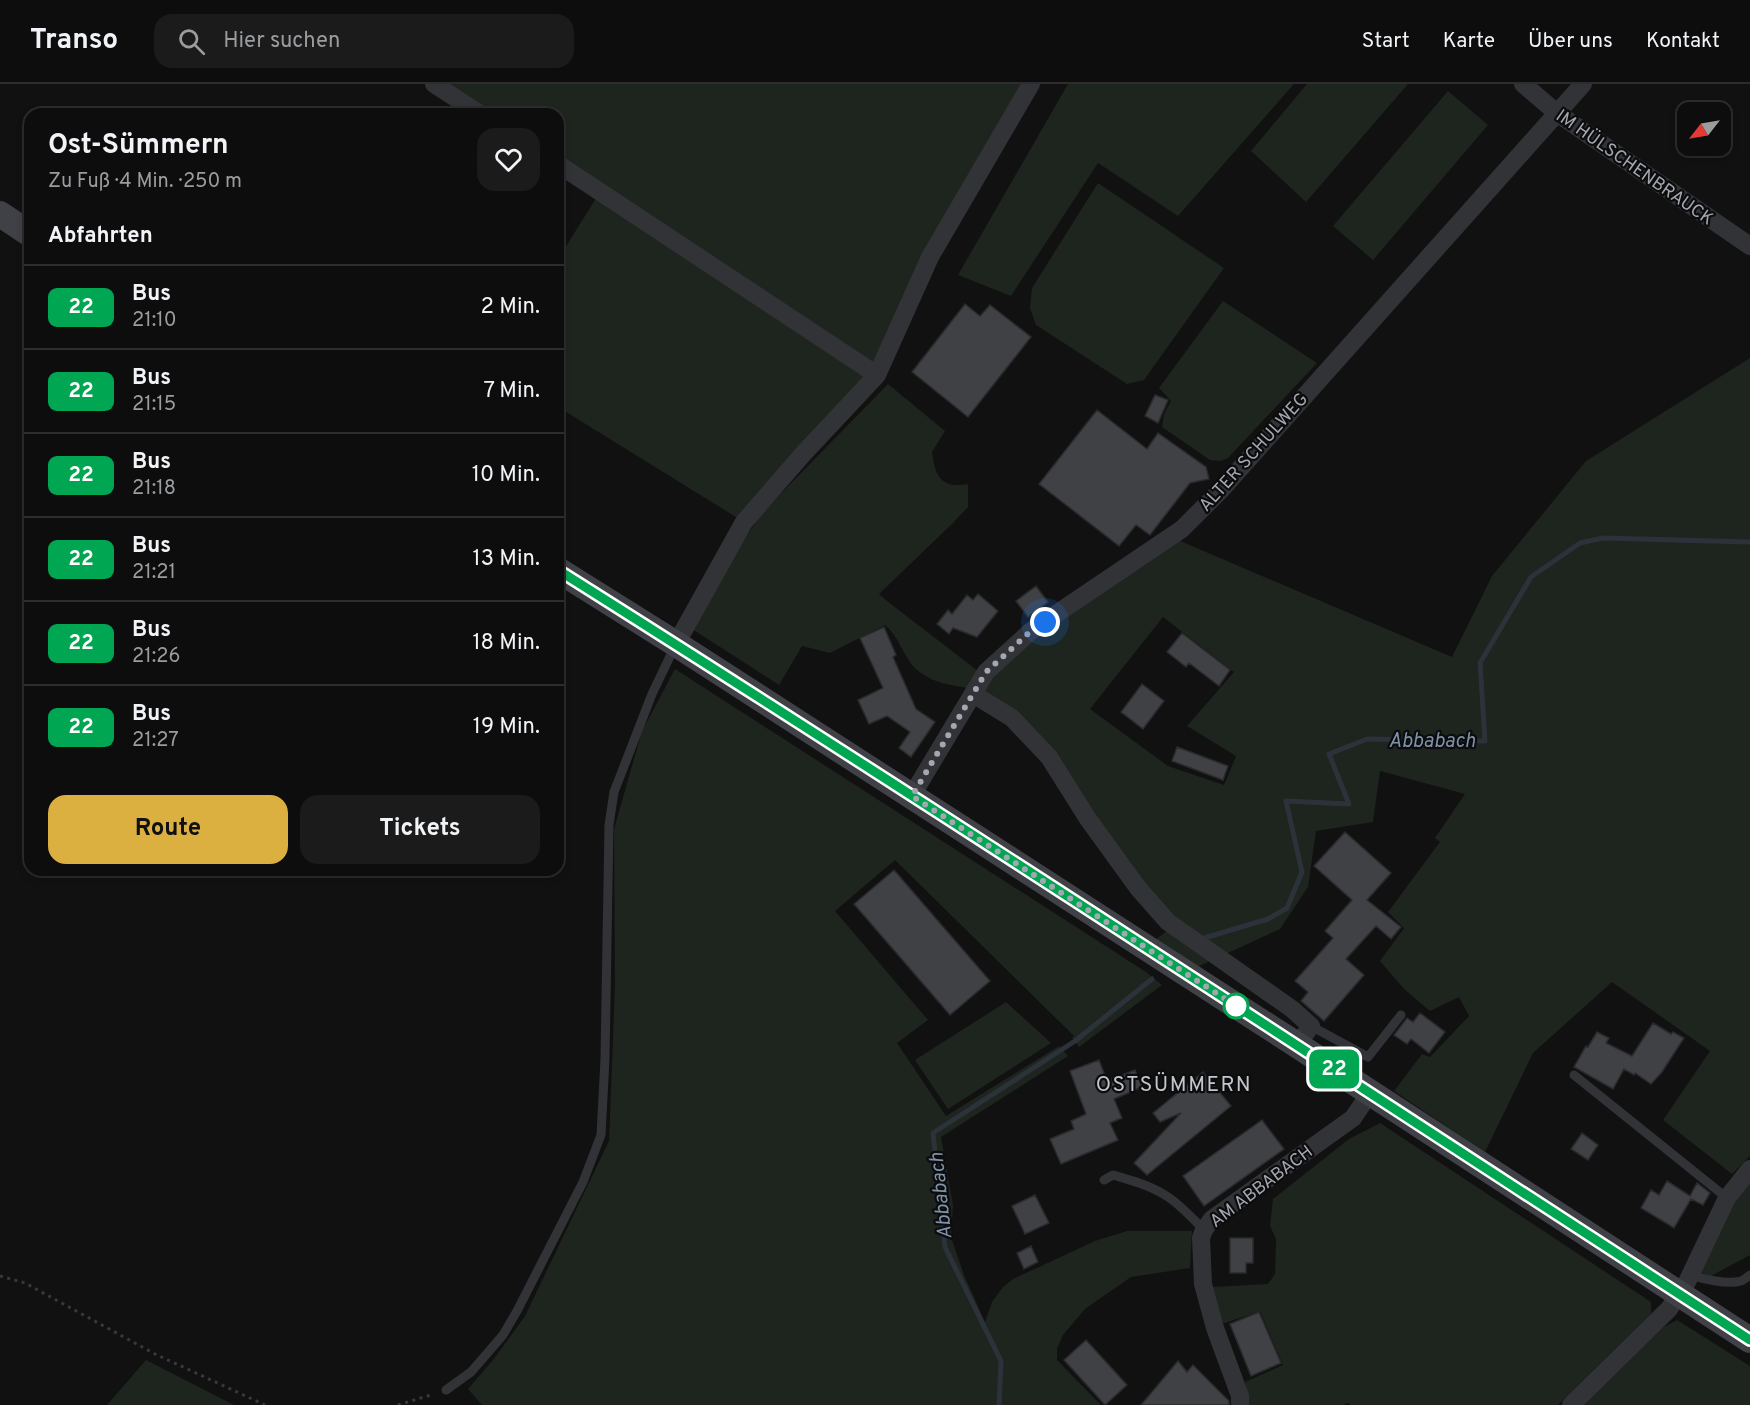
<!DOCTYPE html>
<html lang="de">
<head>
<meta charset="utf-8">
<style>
	body { margin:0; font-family:Overpass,sans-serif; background:#1b1b1c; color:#f1f3f6; height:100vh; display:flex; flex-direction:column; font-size:22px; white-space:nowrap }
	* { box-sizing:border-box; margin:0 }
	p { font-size:20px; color:#9a9c9e }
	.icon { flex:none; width:33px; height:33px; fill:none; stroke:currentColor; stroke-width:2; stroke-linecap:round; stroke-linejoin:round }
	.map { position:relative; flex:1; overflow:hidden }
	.details { position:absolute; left:24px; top:24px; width:540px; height:768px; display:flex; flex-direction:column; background:#0d0d0e; border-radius:18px; box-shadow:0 3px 9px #0003,0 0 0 2px #2d2d2e }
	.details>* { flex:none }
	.badge { padding:0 12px; border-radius:9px; font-size:21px; line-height:39px }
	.needle { width:39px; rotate:239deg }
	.buttons { position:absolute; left:1677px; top:18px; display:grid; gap:12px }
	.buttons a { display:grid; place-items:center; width:54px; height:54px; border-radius:12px; background:#0d0d0e; box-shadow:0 3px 9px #0003,0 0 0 2px #2d2d2e; font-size:30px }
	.you { position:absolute; width:30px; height:30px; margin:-15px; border:4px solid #fff; border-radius:50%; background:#1a73e8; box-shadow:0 0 0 9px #1a73e833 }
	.map>.badge { position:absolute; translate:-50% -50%; box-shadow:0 0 0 3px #fff }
	h2 { padding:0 24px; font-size:22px; line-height:54px }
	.round { display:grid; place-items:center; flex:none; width:63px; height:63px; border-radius:18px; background:#1b1b1c }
	.head { display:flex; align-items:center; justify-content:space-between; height:102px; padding:0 24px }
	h1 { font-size:28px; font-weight:700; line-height:45px }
	.cta { display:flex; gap:12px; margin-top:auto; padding:12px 24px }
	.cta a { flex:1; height:69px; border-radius:18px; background:#dbb040; color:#111; font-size:24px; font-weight:700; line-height:69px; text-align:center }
	.cta a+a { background:#1b1b1c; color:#f1f3f6 }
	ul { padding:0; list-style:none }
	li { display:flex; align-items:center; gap:18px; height:84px; padding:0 24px; border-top:2px solid #2d2d2e }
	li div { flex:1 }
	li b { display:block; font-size:22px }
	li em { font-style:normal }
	li .badge { min-width:66px; font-weight:700; text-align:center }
	header { display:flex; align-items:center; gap:36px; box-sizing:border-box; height:84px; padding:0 30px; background:#0d0d0e; border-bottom:2px solid #2d2d2e }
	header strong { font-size:28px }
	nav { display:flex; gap:33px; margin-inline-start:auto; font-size:21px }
	.search { width:420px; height:54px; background:#1b1b1c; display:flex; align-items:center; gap:15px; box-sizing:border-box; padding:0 21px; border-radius:18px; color:#9a9c9e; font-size:22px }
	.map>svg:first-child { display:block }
	.green { fill:#1e241e; fill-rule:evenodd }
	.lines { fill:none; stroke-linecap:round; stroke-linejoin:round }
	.stream { stroke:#2c3239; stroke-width:5 }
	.building { fill:#404145; stroke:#2b2b2e; stroke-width:1.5 }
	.path { stroke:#38393d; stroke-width:3; stroke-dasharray:3 4.5; stroke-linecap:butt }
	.service { stroke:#323336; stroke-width:9 }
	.minor { stroke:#323336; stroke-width:18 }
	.secondary { stroke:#404146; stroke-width:26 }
	.line-casing { stroke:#fff; stroke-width:14 }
	.line { stroke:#00a651; stroke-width:9 }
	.walk { stroke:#a4a7b1; stroke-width:6; stroke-dasharray:0 10.8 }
	.stop-dot { fill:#fff; stroke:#00a651; stroke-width:3 }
	.labels { text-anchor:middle; stroke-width:4.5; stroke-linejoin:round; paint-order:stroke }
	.street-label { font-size:18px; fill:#a4a7b1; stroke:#0c0c0d }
	.water-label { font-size:20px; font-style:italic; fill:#7e92a9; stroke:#0c0c0d }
	.quarter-label { font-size:21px; letter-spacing:1.5px; fill:#c4c6ce; stroke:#0c0c0d }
</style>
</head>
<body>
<header>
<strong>Transo</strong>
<div class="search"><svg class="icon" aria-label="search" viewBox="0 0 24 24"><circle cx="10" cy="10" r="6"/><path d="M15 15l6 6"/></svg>Hier suchen</div>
<nav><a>Start</a><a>Karte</a><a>Über uns</a><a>Kontakt</a></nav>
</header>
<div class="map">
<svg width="1750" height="1321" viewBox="0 0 1750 1321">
	<rect width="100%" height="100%" fill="#111112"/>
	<path class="green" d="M434,0H1031L877,291L744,438L558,323V175L600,108L558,80V30H480Z
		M1068,0H1294L1178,132L1098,79L1011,212L958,191Z
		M1307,0H1408L1306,118L1251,67Z
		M1448,7L1488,41L1373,176L1333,142Z
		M1098,99L1224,184L1144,296L1127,300L1036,241L1030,224L1032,204Z
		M1223,217L1317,279L1228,374L1221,377L1210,376L1162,343L1164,330L1171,317L1159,304Z
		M1750,274V1072L1732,1090L1663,1036L1710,967L1612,898L1533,969L1485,1068L1394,1007L1422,970L1430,973L1469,932L1459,913L1430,927L1404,905L1380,877L1404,844L1388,828L1440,758L1435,754L1465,710L1380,687L1373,738L1316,747L1308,803L1280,845L1191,886L1150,860L1177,839L1170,834L1092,729L980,607L1034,550L1178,456L1452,573L1492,492L1586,377ZM1163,533L1234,588L1187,642L1236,672L1224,701L1168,682L1090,625Z
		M888,300L945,347L932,368C935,392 941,405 968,400V423L952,440L879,510L887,517L978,587L968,604C949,601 929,598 915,584C903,572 900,554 885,541L830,569L802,562L779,601L692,545L735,470L761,430Z
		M675,585L1146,888L1162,901L1079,963L1072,954L1074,952L895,776L835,827L928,936L897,959L946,1032L1059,962L1068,972L941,1053L953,1121L951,1153L964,1191L985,1238L992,1218L1003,1203L1013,1195L1095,1157L1127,1147H1192L1190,1184L1131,1193L1085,1225L1063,1251L1057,1265V1276L1101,1321H482L468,1305L493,1276L525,1232L609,1057L615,901L614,745L642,647Z
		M1006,918L1051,959L948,1025L915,976Z
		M1380,1039L1651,1218V1230L1558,1321H1351L1347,1319L1344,1321H1248L1245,1298L1283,1281L1260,1227L1222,1240L1212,1203L1268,1200L1275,1190L1276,1155L1270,1142L1273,1115L1349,1055Z
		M1750,1092V1171L1711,1192L1697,1188L1731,1116Z
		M1677,1236L1750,1282V1321H1581L1664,1243Z
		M146,1276L234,1321H107Z"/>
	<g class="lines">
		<path class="stream" d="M1201,855L1268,835L1287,824L1302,788L1286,717L1349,720L1329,670L1367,655L1485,657L1480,579L1531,493L1580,459L1603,454L1750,458
			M999,1321L1001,1277L945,1163L933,1049L1075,957L1152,895"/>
	</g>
	<path class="building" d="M965,220L980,232L990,221L1031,253L968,333L912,288Z
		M1155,311L1168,316L1158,339L1145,332Z
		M1097,326L1147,365L1158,349L1206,383L1209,395L1190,399L1150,451L1136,441L1119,462L1039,400Z
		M1036,502L1048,518L1028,533L1016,517Z
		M978,510L998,527L977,553L953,544L949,550L937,540L948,526L952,530L967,511L973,516Z
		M884,543L896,571L893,573L916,625L935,638L911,673L899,664L910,648L887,632L869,640L858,616L883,604L860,554Z
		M1182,549L1230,586L1219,602L1189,579L1186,583L1167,568Z
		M1142,600L1164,617L1143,645L1121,628Z
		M1177,663L1228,682L1223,696L1172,677Z
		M1345,748L1391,789L1367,816L1401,843L1391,855L1376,842L1346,875L1364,891L1324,937L1301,917L1308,908L1295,897L1333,854L1325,847L1352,816L1314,782Z
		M894,786L990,897L950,931L854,820Z
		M1420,929L1445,948L1429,969L1411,955L1407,960L1394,951L1407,934L1413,938Z
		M1653,939L1671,950L1673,948L1684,954L1662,988L1651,1000L1635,989L1634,991L1624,985L1613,1005L1574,983L1586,962L1588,963L1597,948L1609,954L1606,959L1632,972Z
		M1099,976L1107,997L1135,986L1142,1003L1114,1015L1122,1034L1110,1039L1118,1056L1061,1080L1050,1055L1074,1045L1071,1037L1086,1030L1070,987Z
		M1203,988L1231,1022L1147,1091L1134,1079L1181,1029L1160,1038L1153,1029Z
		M1262,1036L1284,1065L1204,1122L1183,1092Z
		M1582,1049L1598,1061L1588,1076L1571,1065Z
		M1667,1097L1690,1112L1697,1099L1710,1109L1703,1121L1691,1115L1674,1144L1641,1124L1651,1106L1659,1111Z
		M1035,1111L1049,1139L1025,1150L1012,1122Z
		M1230,1154H1253V1179H1246V1189H1230Z
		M1031,1162L1038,1178L1024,1185L1017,1169Z
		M1259,1228L1281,1279L1251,1292L1230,1240Z
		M1086,1256L1127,1301L1105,1321L1064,1276Z
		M1178,1277L1187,1288L1193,1281L1229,1317V1321H1141Z"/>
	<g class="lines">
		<path class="path" d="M0,1192L25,1199L155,1270L265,1321
			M398,1321L434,1310"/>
		<path class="service" d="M1311,942L1368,973L1401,931
			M1574,991L1727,1114
			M1104,1096L1113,1091C1130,1096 1149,1101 1165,1111C1180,1120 1192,1134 1204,1146
			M1690,1191C1703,1195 1728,1201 1741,1197C1744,1196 1747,1193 1750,1191
			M446,1306L471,1288L503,1251L517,1227L583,1098L601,1051L605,975L609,741L614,708L652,610L675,562"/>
		<path class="minor" d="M434,0L480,30
			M1523,0L1557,29L1750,162
			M558,80L877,291L930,173L1031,0
			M676,560L744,438L803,370L877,291
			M973,610L1012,634L1049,673L1088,735L1138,804L1168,838L1292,925L1311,942L1297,961
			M911,713L986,588L1031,547L1182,445L1221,406L1583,0
			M1240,1321V1312L1215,1244L1203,1200L1201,1154L1204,1146L1212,1135L1353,1034L1370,1009
			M1571,1321L1669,1225L1687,1198L1727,1114L1750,1085"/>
		<path class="secondary" d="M0,130L30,150
			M558,486L676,560L1297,961L1750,1256"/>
	</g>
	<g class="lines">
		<g class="line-casing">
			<path id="line" d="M558,486C958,738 1353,999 1750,1256"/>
		</g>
		<use href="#line" class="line"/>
		<path class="walk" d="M1045,538L1031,547L986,588L912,712L1236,922"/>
	</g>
	<circle class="stop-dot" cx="1236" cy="922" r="12"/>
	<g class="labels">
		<g class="street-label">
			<text transform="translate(1635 83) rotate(35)" y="6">IM HÜLSCHENBRAUCK</text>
			<text transform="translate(1253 368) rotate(-48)" y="6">ALTER SCHULWEG</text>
			<text transform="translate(1261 1102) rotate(-37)" y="6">AM ABBABACH</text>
		</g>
		<g class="water-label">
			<text x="1432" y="663">Abbabach</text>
			<text transform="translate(940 1112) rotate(-96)" y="7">Abbabach</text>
		</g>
		<g class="quarter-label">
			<text x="1174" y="1007">OSTSÜMMERN</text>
		</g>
	</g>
</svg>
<div class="buttons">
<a><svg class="needle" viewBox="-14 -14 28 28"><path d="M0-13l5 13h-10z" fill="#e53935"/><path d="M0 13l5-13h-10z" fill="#9a9c9e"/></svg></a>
</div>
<div class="you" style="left:1045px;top:538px"></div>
<b class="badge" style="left:1334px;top:985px;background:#00a651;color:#fff">22</b>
<section class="details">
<div class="head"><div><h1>Ost-Sümmern</h1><p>Zu Fuß · 4 Min. · 250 m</p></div><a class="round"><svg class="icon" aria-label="heart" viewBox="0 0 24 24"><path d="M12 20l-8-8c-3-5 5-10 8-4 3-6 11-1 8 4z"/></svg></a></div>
<h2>Abfahrten</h2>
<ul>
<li><span class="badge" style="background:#00a651;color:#fff">22</span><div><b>Bus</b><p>21:10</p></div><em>2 Min.</em></li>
<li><span class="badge" style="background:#00a651;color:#fff">22</span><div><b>Bus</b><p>21:15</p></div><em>7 Min.</em></li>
<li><span class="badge" style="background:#00a651;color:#fff">22</span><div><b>Bus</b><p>21:18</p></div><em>10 Min.</em></li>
<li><span class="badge" style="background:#00a651;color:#fff">22</span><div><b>Bus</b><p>21:21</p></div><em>13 Min.</em></li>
<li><span class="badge" style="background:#00a651;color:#fff">22</span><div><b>Bus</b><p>21:26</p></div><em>18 Min.</em></li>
<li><span class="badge" style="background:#00a651;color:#fff">22</span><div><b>Bus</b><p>21:27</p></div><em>19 Min.</em></li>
</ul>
<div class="cta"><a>Route</a><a>Tickets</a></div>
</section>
</div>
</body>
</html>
